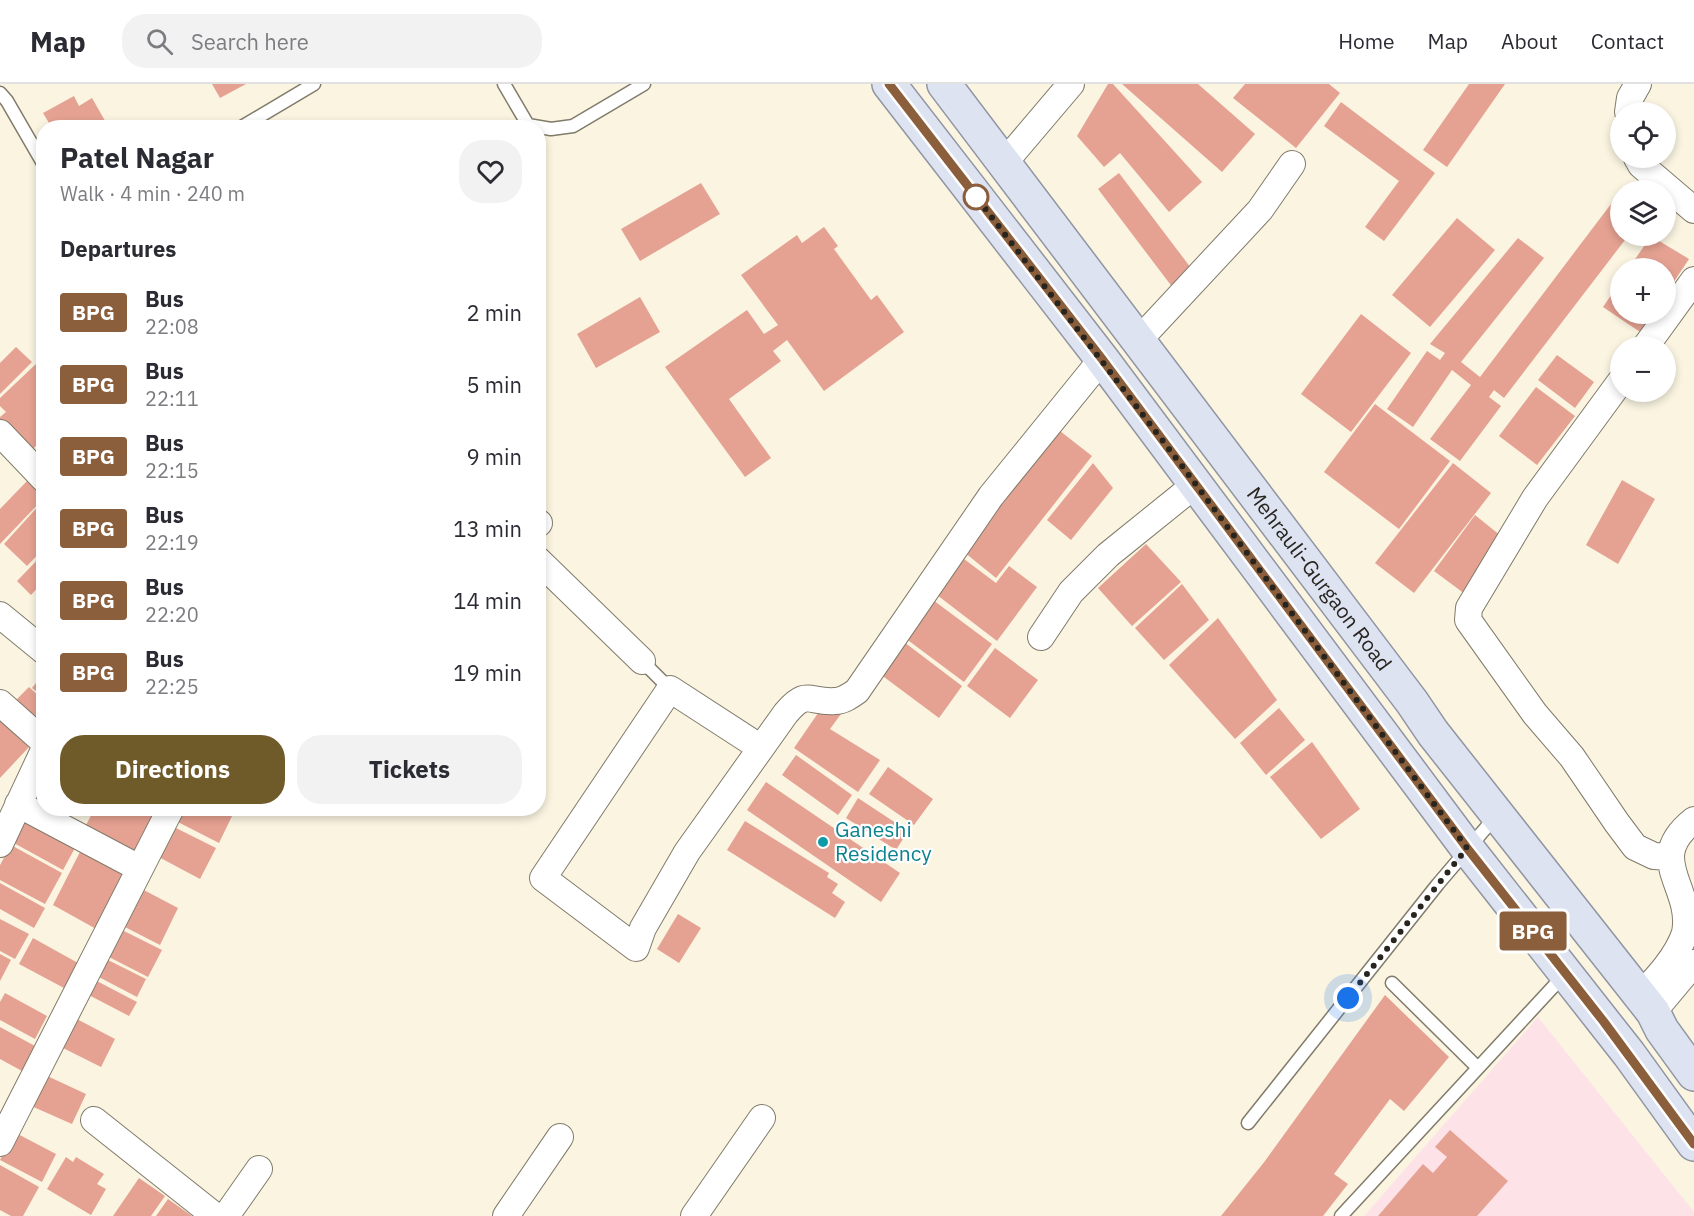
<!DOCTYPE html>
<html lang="en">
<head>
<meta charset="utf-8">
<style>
	body { margin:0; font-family:"IBM Plex Sans",sans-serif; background:#f2f2f3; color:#2b2b33; height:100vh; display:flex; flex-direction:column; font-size:22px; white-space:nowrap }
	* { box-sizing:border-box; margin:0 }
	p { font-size:20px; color:#7c7c81 }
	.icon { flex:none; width:33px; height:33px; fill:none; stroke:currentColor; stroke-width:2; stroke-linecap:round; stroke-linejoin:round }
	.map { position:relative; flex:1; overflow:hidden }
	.drawer { position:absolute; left:36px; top:36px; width:510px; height:696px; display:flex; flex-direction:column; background:#fff; border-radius:24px; box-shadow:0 3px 9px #0003 }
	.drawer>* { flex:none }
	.badge { padding:0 12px; border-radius:4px; font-size:21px; line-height:39px }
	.tools { position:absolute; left:1610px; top:18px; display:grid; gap:12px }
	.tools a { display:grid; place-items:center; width:66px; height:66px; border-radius:50%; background:#fff; box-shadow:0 3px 9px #0003; font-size:30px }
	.you { position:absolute; width:30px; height:30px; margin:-15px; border:4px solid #fff; border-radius:50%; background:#1a73e8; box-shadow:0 0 0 9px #1a73e833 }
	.map>.badge { position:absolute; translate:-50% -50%; box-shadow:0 0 0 3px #fff }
	h2 { padding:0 24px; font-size:22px; line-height:54px }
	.round { display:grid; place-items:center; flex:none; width:63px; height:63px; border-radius:24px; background:#f2f2f3 }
	.overview { display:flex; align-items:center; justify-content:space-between; height:102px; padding:0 24px }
	h1 { font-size:28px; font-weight:700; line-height:45px }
	.cta { display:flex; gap:12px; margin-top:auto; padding:12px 24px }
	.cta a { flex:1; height:69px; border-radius:24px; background:#6f5a2a; color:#fff; font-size:24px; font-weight:700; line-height:69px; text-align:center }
	.cta a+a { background:#f2f2f3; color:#2b2b33 }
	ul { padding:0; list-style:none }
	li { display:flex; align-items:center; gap:18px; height:72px; padding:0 24px }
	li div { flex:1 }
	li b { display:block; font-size:22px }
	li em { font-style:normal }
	li .badge { min-width:66px; font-weight:700; text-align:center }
	header { display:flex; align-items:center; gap:36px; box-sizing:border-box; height:84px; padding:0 30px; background:#fff; border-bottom:2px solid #e1e1e2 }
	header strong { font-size:28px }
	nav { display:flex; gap:33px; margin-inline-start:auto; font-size:21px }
	.search { width:420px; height:54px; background:#f2f2f3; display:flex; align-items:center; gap:15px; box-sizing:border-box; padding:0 21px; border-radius:24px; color:#7c7c81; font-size:22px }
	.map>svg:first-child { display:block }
	.education { fill:#fde2e8 }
	.building { fill:#e5a292 }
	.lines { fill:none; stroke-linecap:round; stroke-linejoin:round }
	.lane-casing { stroke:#807b6a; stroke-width:15 }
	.street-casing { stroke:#807b6a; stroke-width:28 }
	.primary-casing { stroke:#9095a2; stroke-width:36 }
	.lane { stroke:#fff; stroke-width:12 }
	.street { stroke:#fff; stroke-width:26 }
	.primary { stroke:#dee3f2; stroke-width:33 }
	.line-casing { stroke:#fff; stroke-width:14 }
	.line { stroke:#8b5e3c; stroke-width:9 }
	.walk { stroke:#27251e; stroke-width:6; stroke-dasharray:0 10.8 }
	.stop-dot { fill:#fff; stroke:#8b5e3c; stroke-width:3 }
	.culture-dot { fill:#0f9aa8; stroke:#fff; stroke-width:2 }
	.labels { text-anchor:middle; stroke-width:4.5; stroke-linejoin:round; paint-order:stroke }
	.street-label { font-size:21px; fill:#27251e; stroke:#fff }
	.culture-label { font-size:21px; fill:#0d838f; stroke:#fff; text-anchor:start }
</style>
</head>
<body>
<header>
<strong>Map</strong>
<div class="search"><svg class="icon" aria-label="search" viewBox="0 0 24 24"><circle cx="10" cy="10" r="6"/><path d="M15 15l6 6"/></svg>Search here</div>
<nav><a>Home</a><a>Map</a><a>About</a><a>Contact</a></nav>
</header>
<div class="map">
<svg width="1694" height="1132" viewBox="0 0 1694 1132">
	<rect width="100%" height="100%" fill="#faf4e1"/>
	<path class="education" d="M1538,933L1694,1128V1132H1364Z"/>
	<path class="building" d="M212,0H246L220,14Z
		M1108,0H1113L1202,98L1169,128L1120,69L1104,83L1077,52Z
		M1122,0H1198L1255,50L1222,88Z
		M1245,0H1329L1340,9L1296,64L1233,14Z
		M1469,0H1505L1447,83L1423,66Z
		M74,12L79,22L92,14L108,42L52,44L43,29Z
		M1341,18L1435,89L1384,157L1365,143L1399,97L1324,42Z
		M1119,89L1194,188L1173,204L1098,105Z
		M701,99L720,130L640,177L621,145Z
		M1611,120L1620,127V152H1628L1504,314L1494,306L1489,313L1501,322L1460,377L1430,355L1471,301L1452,286L1413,343L1387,325L1427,267L1440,276L1445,269L1430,260L1518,154L1544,174L1461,278L1480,293Z
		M1457,134L1495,166L1430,243L1392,211Z
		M824,143L838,162L834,165L871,216L877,211L904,248L824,307L787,256L773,267L781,277L729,315L771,374L745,393L665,283L747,226L764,250L778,241L741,191L797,151L802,159Z
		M1651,152L1689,175L1665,211V184H1629Z
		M1620,198V230H1653L1640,248L1603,223Z
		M640,213L660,248L596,284L577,250Z
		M1361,230L1411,269L1351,348L1301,310Z
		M16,263L32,278L0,310V279Z
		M1557,271L1594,298L1575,324L1538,296Z
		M36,280L44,288V355L29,368L0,337V333L6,328L0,322V314Z
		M1536,303L1575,332L1537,381L1499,352Z
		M1375,320L1450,377L1399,445L1324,388Z
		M1060,347L1092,372L996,494L964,468Z
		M1093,379L1113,404L1071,456L1047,436Z
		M1453,379L1491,409L1414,509L1375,479Z
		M1622,396L1655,415L1618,480L1586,461Z
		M27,397L44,414L0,460V425Z
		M42,418L44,464L27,482L4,460Z
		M1475,431L1506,456L1469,513L1434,487Z
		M1146,460L1181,498L1132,542L1098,504Z
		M44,469V497L31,511L17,497Z
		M964,475L996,499L1009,482L1037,503L997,557L937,511Z
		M1182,500L1209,536L1164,576L1135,544Z
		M933,516L992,560L964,598L905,554Z
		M1218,534L1277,616L1235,655L1169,581Z
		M904,558L962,602L939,634L880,590Z
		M995,564L1038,596L1010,634L967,602Z
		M44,589V613L32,604Z
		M29,603L44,617V637L35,646L10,622Z
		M825,619L841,630L830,645L880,676L858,708L794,664Z
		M1279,624L1305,656L1266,691L1240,659Z
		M0,636L29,663L0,694Z
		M1312,658L1360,725L1321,755L1270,693Z
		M796,671L852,711L838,731L782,691Z
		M888,683L933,715L914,741L869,710Z
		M37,694L44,697V721L28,712Z
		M766,698L900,789L881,818L747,726Z
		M858,714L908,747L896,766L846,734Z
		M95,724H166L141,771L86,741Z
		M179,724H231L235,726L219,759L174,736Z
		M24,735L76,762L63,786L12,758Z
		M745,737L829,789L827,793L838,800L832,809L845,818L835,834L727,766Z
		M170,741L216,764L200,795L155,771Z
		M11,761L62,789L45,820L0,796V781Z
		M83,762L129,787L98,846L53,821Z
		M0,799L45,824L34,844L0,825Z
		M140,804L178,824L160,861L121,841Z
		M678,830L701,844L679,879L657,865Z
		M0,835L29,850L15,875L0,867Z
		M120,845L162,866L148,893L107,872Z
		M33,854L78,879L64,904L19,880Z
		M0,870L11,876L0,897Z
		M104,874L146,895L137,913L95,891Z
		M93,895L137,918L129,932L85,909Z
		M5,909L47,932L35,955L0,936V918Z
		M1385,911L1449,973L1404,1027L1390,1015L1334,1090L1348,1100L1323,1132H1221L1265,1077Z
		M75,934L115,955L101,983L61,963Z
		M0,943L35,962L22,987L0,975Z
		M43,990L86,1010L72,1040L29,1021Z
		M1450,1046L1508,1097L1477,1132H1378L1423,1080L1433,1089L1447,1073L1435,1063Z
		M14,1048L56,1070L42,1098L0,1076Z
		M66,1073L73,1078L76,1073L104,1090L97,1100L106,1105L91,1131L47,1105Z
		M0,1081L39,1103L23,1132H11L0,1126Z
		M139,1094L165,1112L151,1132H113Z
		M168,1115L192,1132H156Z"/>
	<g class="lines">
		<g class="lane-casing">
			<path id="lane" d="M504,0L528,41L551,45L573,42L644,0
				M0,9L7,17L44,81
				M240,44L314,0
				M642,577L670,605
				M1392,899L1478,984
				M1248,1039L1438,800L1496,732
				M1341,1132L1565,890"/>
		</g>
		<g class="street-casing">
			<path id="street" d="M1628,28L1630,14L1638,0
				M1637,74L1641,81L1694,126
				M1004,79L1071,0
				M1138,257L1260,126L1292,80
				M1646,262L1694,196
				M1620,298L1535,414L1469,524L1468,536L1535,630L1572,673L1617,739L1635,763L1654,772L1671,773
				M0,349L44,395
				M538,439H539
				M538,476L642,577
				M0,531L44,567
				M1041,553L1071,508L1108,471L1196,400
				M0,619L44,658
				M761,664L670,605L543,794L636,864L643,844L687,768L786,629C807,604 809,619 835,617C843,617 850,612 857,607L991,412L1102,275
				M18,720L139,784
				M0,760L44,666
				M1640,912C1657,894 1677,873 1685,849C1694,802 1643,776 1694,736
				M1653,928L1694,879
				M94,1036L215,1132
				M0,1059L171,724
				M226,1132L259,1085
				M506,1132L560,1053
				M694,1132L762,1034"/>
		</g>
		<g class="primary-casing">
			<g id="primary">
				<path d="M889,0L1102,275L1467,764L1629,970L1694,1060"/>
				<path id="s1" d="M944,0L1412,618L1433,649L1653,928L1662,946L1694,990"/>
			</g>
		</g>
		<use href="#lane" class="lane"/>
		<use href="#street" class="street"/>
		<use href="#primary" class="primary"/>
	</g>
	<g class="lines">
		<g class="line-casing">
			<path id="line" d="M889,0L1102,275L1467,764L1604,938L1694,1060"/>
		</g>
		<use href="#line" class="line"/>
		<path class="walk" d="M976,113L971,106L1182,382L1467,764L1348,914"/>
	</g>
	<circle class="stop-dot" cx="976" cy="113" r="12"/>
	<circle class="culture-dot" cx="823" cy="758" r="6"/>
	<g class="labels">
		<g class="street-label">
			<text dy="7" stroke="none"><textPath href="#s1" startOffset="621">Mehrauli-Gurgaon Road</textPath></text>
		</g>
		<g class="culture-label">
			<text x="835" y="753">Ganeshi<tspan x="835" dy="24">Residency</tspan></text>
		</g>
	</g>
</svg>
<div class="tools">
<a><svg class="icon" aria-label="locate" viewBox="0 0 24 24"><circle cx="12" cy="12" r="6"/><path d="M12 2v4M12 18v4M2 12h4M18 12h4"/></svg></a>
<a><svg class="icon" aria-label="layers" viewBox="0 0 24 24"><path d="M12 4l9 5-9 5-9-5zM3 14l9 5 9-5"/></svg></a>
<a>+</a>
<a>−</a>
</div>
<div class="you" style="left:1348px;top:914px"></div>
<b class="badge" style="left:1533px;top:847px;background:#8b5e3c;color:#fff">BPG</b>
<section class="drawer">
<div class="overview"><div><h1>Patel Nagar</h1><p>Walk · 4 min · 240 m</p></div><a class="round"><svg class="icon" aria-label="heart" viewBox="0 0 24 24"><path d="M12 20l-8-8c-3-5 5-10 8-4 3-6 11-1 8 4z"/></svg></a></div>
<h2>Departures</h2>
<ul>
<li><span class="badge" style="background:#8b5e3c;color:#fff">BPG</span><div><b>Bus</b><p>22:08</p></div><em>2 min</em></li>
<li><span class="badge" style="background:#8b5e3c;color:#fff">BPG</span><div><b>Bus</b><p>22:11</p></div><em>5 min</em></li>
<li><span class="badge" style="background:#8b5e3c;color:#fff">BPG</span><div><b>Bus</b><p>22:15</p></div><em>9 min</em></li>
<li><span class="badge" style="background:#8b5e3c;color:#fff">BPG</span><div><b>Bus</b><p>22:19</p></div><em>13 min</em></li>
<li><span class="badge" style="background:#8b5e3c;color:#fff">BPG</span><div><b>Bus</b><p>22:20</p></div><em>14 min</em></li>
<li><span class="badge" style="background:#8b5e3c;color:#fff">BPG</span><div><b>Bus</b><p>22:25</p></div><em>19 min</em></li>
</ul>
<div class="cta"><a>Directions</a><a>Tickets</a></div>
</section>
</div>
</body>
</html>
